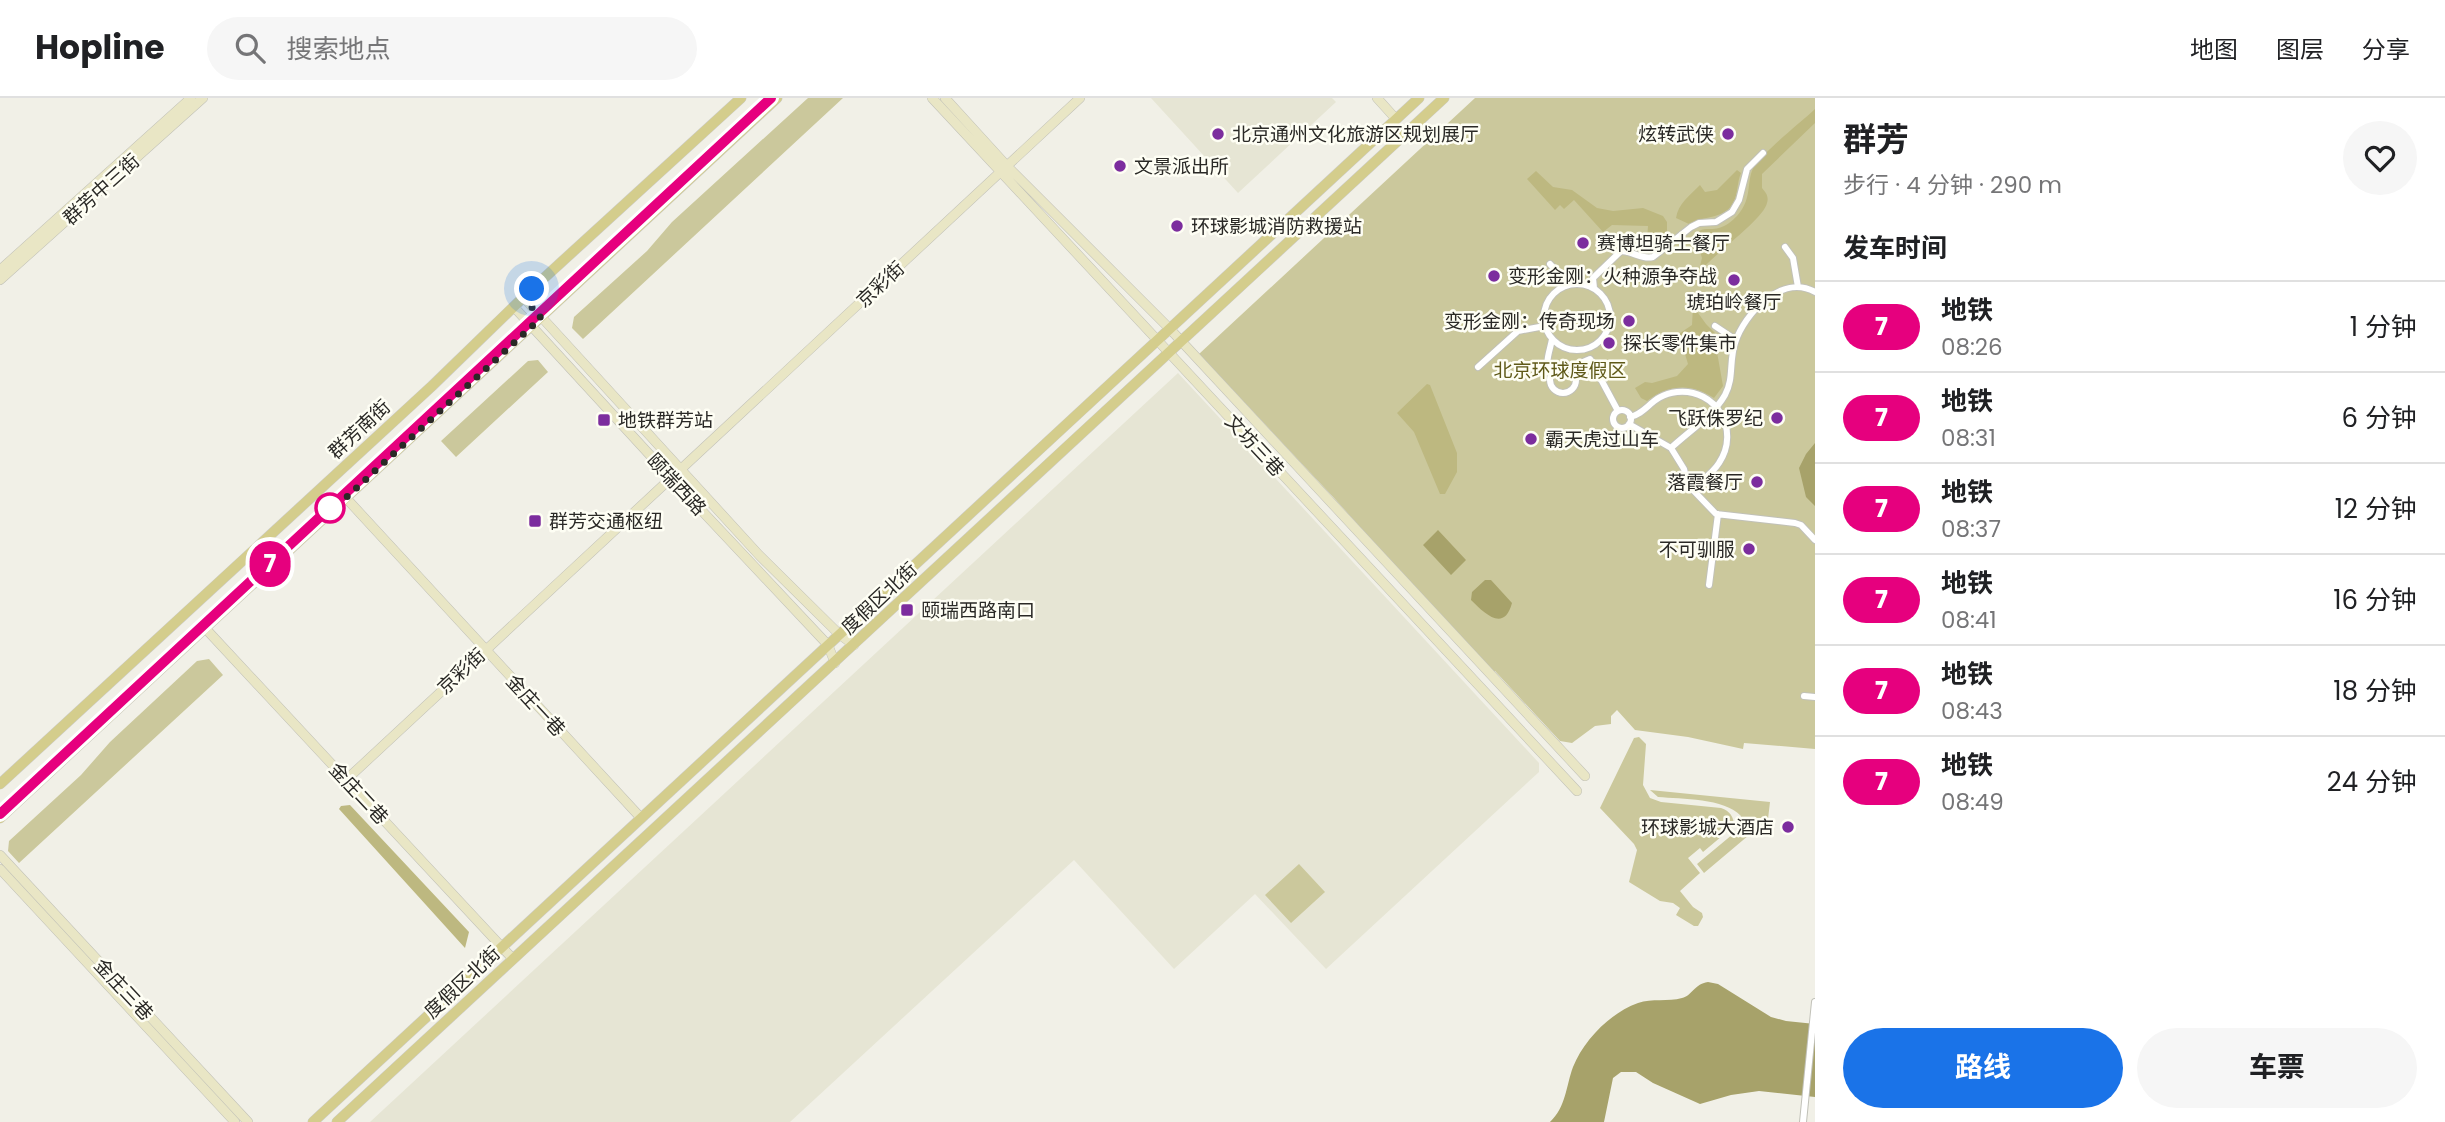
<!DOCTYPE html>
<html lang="zh">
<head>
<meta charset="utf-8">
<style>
	body { margin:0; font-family:Poppins,"Noto Sans SC",sans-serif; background:#f6f6f6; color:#202124; height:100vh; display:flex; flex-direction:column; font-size:26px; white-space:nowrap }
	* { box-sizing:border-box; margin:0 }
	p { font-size:23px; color:#757577 }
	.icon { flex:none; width:38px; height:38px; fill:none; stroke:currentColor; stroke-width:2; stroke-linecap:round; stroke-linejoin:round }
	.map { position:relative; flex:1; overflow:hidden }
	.drawer { display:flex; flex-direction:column; background:#fff; width:630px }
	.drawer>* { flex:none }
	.badge { padding:0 14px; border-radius:23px; font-size:24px; line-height:46px }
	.you { position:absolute; width:35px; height:35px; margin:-18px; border:5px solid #fff; border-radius:50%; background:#1a73e8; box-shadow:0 0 0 10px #1a73e833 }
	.map>.badge { position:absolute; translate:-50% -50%; box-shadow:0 0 0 4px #fff }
	h2 { padding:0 28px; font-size:26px; line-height:63px }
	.round { display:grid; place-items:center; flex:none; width:74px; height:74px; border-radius:37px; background:#f6f6f6 }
	.headline { display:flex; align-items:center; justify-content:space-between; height:119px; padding:0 28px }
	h1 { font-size:33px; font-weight:700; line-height:52px }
	.cta { display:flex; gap:14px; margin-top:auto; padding:14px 28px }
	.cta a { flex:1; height:80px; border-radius:42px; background:#1a73e8; color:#fff; font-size:28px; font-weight:700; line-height:80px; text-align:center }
	.cta a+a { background:#f6f6f6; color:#202124 }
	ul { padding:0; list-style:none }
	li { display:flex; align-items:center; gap:21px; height:91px; padding:0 28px; border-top:2px solid #e0e0e0 }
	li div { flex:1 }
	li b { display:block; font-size:26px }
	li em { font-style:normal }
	li .badge { min-width:77px; font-weight:700; text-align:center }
	header { display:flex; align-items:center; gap:42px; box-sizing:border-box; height:98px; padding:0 35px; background:#fff; border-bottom:2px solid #e0e0e0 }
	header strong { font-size:33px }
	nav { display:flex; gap:38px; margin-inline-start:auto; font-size:24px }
	.search { width:490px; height:63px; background:#f6f6f6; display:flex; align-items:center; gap:18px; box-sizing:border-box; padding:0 24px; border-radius:38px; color:#757577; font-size:26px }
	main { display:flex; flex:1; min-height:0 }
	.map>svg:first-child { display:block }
	.built { fill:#e6e5d4 }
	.green { fill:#cbc89c }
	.forest { fill:#bdb880 }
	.water { fill:#a7a26a }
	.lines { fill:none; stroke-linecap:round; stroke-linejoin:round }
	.street-casing { stroke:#c1c1b8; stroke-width:8 }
	.secondary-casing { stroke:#c1c1b8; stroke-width:10 }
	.primary-casing { stroke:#cccccb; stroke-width:11 }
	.street { stroke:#fff; stroke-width:6 }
	.secondary { stroke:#e9e6c5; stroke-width:9 }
	.primary { stroke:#d4cd8c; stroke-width:10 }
	.line-casing { stroke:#fff; stroke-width:16 }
	.line { stroke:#e6007e; stroke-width:10 }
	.walk { stroke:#2a2926; stroke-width:7; stroke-dasharray:0 12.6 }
	.poi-dot { fill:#7c2d9e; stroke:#fefef4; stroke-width:2.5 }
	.stop-dot { fill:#fff; stroke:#e6007e; stroke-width:3.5 }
	.labels { text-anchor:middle; stroke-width:5; stroke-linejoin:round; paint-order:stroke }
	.poi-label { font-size:19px; fill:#2a2926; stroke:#fefef4; text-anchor:start }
	.street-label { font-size:19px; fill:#2a2926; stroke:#fefef4 }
	.park-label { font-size:19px; fill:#5f5918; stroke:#fefef4 }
</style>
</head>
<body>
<header>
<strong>Hopline</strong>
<div class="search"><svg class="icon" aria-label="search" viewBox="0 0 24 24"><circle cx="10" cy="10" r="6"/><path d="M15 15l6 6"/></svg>搜索地点</div>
<nav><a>地图</a><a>图层</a><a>分享</a></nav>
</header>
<main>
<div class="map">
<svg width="1815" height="1024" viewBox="0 0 1815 1024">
	<rect width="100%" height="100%" fill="#f1f0e7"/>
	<path class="built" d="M1151,0H1332L1336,4L1238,95Z
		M1178,275L1539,665V674L1326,871L1255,796L1174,871L1074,762L790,1024H370Z"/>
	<path class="green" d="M808,0H843L583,241L572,230L574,219L647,153L672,124Z
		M1475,0H1815V651L1744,645L1743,651L1688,639L1635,632L1617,612L1611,618V626L1595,628L1572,645L1560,643L1495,573L1491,575L1334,400L1199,256Z
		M538,262L548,274L456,359L441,343L528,263Z
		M209,561L223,577L19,765L8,753L9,743L81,677L110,644L197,563Z
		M1639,639L1646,646L1643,687L1650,700L1661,704L1721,710C1730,713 1734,719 1734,728L1703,754L1700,750L1688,760L1700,775L1680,793L1693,809L1702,815L1703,819L1698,828H1694L1676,817L1680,810L1673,805L1660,803L1629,784L1637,752L1634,746L1600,710L1634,640Z
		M1650,692L1770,704L1768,721L1704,775L1697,766L1739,731L1741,718C1724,700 1682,701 1658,699Z
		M1299,766L1325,794L1291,825L1265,797Z"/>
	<path class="forest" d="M1815,11V25L1762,76V90C1766,95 1769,98 1767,105C1764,121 1711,158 1698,176L1702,160L1695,138C1702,127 1708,133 1719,130C1726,128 1732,123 1737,118C1754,99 1745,82 1755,67C1768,50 1799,26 1815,11Z
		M1737,72L1741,75C1737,84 1738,95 1734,103C1726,122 1704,117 1689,126L1676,120C1678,106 1690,97 1700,87L1705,94L1717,92Z
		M1536,73L1553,89L1572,92L1597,110L1613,113L1643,110L1663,118L1667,124V137H1661L1654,146L1647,141L1648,128L1612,127L1603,134L1574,102L1564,111L1560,107L1555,112L1527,81Z
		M1693,208L1706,226L1721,241L1717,254L1723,288L1714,300C1691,285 1670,286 1647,303L1641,300L1635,290L1645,284L1652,285L1677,278L1688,266L1685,256L1688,253V246L1683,244L1658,250L1692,227Z
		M1427,286L1430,287L1457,355V374L1445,396H1440L1414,334L1397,315Z
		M350,707L469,834L465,850L339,711L341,708Z"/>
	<path class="water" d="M1815,345V408L1806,399L1799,370L1806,356Z
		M1438,432L1466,462L1451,477L1423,447Z
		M1485,482H1491L1512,505C1504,535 1484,515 1471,502L1472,494Z
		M1708,884L1718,886L1771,919L1786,923L1815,926V999L1759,993L1731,997L1700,1006L1653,985L1636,974H1621L1613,980L1604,1024H1550C1566,1009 1566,988 1573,969C1584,942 1610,915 1638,905C1652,900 1668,904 1682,900C1692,898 1694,886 1708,884Z"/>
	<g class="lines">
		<g class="street-casing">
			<path id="street" d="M1785,149L1793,160L1798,189
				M1550,166L1558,175L1561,190
				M1544 219a33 33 0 1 1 66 0a33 33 0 1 1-66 0Z
				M1594,190L1593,180L1621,153C1632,153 1642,162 1653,159L1691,129L1699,125L1716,124L1732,114L1739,102L1747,71L1763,55
				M1715,228L1736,242
				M1552,241C1550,254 1543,265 1552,276
				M1478,269L1518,233L1545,228
				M1550 282a13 13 0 1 1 26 0a13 13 0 1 1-26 0Z
				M1573,274L1583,264L1590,261L1618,313
				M1613 321a9 9 0 1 1 18 0a9 9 0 1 1-18 0Z
				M1630,319C1648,315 1651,297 1677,294C1716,290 1741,332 1719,365C1713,375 1701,383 1692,391
				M1629,326L1671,350L1684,371L1687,384L1692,391L1716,416L1795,425L1801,427L1815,442
				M1671,350C1688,334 1713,318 1725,297C1734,281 1729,263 1735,245C1744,216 1782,175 1815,194
				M1709,487L1718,416
				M1804,598L1815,599
				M1803,1024L1815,904"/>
		</g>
		<g class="secondary-casing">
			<path id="secondary" d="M932,0L1577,693
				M945,0L1007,68L1170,231L1585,678
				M1377,0L1396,21
				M0,172L191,0
				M0,182L203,0
				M524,200L759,457L839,536L854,547
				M514,209L671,380L828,547L835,565
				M680,372L1080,0
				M346,400L641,720
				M205,530L513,861
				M346,682L671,380
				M0,757L248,1024
				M0,771L235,1024"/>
		</g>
		<g class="primary-casing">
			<path id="primary" d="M0,686L432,288L532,191L741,0
				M0,720L777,0
				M313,1024L1419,0
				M337,1024L1444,0"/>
		</g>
		<use href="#street" class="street"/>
		<use href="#secondary" class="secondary"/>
		<use href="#primary" class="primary"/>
	</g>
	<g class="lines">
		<g class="line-casing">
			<path id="line" d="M0,716L771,0"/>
		</g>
		<use href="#line" class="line"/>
		<path class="walk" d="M330,410L326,418L541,220L524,200L532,191"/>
	</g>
	<g class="poi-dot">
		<circle cx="1218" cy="36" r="7"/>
		<circle cx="1728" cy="36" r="7"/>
		<circle cx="1120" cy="68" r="7"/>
		<circle cx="1177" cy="128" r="7"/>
		<circle cx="1583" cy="145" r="7"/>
		<circle cx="1494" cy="178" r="7"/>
		<circle cx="1734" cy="182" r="7"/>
		<circle cx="1629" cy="223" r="7"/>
		<circle cx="1609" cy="245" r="7"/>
		<circle cx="1777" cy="320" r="7"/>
		<rect x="597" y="315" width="14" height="14" rx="3.5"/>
		<circle cx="1531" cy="341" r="7"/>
		<circle cx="1757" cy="384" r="7"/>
		<rect x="528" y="416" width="14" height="14" rx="3.5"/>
		<circle cx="1749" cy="451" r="7"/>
		<rect x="900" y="505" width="14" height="14" rx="3.5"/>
		<circle cx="1788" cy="729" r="7"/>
	</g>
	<circle class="stop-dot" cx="330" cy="410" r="14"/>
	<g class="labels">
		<g class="poi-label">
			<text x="1232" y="43">北京通州文化旅游区规划展厅</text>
			<text x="1714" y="43" text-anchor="end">炫转武侠</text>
			<text x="1134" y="75">文景派出所</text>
			<text x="1191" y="135">环球影城消防救援站</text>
			<text x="1597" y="152">赛博坦骑士餐厅</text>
			<text x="1508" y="185">变形金刚：火种源争夺战</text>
			<text x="1734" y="211" text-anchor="middle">琥珀岭餐厅</text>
			<text x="1615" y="230" text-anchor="end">变形金刚：传奇现场</text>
			<text x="1623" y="252">探长零件集市</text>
			<text x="1763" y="327" text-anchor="end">飞跃侏罗纪</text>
			<text x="618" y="329">地铁群芳站</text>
			<text x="1545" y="348">霸天虎过山车</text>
			<text x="1743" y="391" text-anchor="end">落霞餐厅</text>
			<text x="549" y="430">群芳交通枢纽</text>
			<text x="1735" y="458" text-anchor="end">不可驯服</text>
			<text x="921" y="519">颐瑞西路南口</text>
			<text x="1774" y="736" text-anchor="end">环球影城大酒店</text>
		</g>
		<g class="street-label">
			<text transform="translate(101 91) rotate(-42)" y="7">群芳中三街</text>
			<text transform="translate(880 186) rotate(-43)" y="7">京彩街</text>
			<text transform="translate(359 331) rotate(-43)" y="7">群芳南街</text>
			<text transform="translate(1255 347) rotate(47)" y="7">文坊三巷</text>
			<text transform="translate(677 386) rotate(47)" y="7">颐瑞西路</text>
			<text transform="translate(879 500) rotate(-43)" y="7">度假区北街</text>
			<text transform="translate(461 573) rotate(-43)" y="7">京彩街</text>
			<text transform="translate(536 607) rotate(47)" y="7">金庄一巷</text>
			<text transform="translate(359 695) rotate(47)" y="7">金庄二巷</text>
			<text transform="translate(462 884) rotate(-43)" y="7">度假区北街</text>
			<text transform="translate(124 891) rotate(47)" y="7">金庄三巷</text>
		</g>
		<g class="park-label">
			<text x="1560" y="279">北京环球度假区</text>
		</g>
	</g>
</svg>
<div class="you" style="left:532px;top:191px"></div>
<b class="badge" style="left:270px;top:466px;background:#e6007e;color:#fff">7</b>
</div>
<section class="drawer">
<div class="headline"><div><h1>群芳</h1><p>步行 · 4 分钟 · 290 m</p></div><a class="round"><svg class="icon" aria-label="heart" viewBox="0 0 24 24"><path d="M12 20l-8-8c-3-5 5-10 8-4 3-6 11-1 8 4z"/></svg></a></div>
<h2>发车时间</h2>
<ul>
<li><span class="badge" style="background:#e6007e;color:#fff">7</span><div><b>地铁</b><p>08:26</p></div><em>1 分钟</em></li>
<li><span class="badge" style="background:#e6007e;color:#fff">7</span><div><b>地铁</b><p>08:31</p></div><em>6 分钟</em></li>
<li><span class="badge" style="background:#e6007e;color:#fff">7</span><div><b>地铁</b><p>08:37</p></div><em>12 分钟</em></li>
<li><span class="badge" style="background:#e6007e;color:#fff">7</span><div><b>地铁</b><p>08:41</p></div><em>16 分钟</em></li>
<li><span class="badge" style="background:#e6007e;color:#fff">7</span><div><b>地铁</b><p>08:43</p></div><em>18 分钟</em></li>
<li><span class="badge" style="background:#e6007e;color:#fff">7</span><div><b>地铁</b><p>08:49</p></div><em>24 分钟</em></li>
</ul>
<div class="cta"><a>路线</a><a>车票</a></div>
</section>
</main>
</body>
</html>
